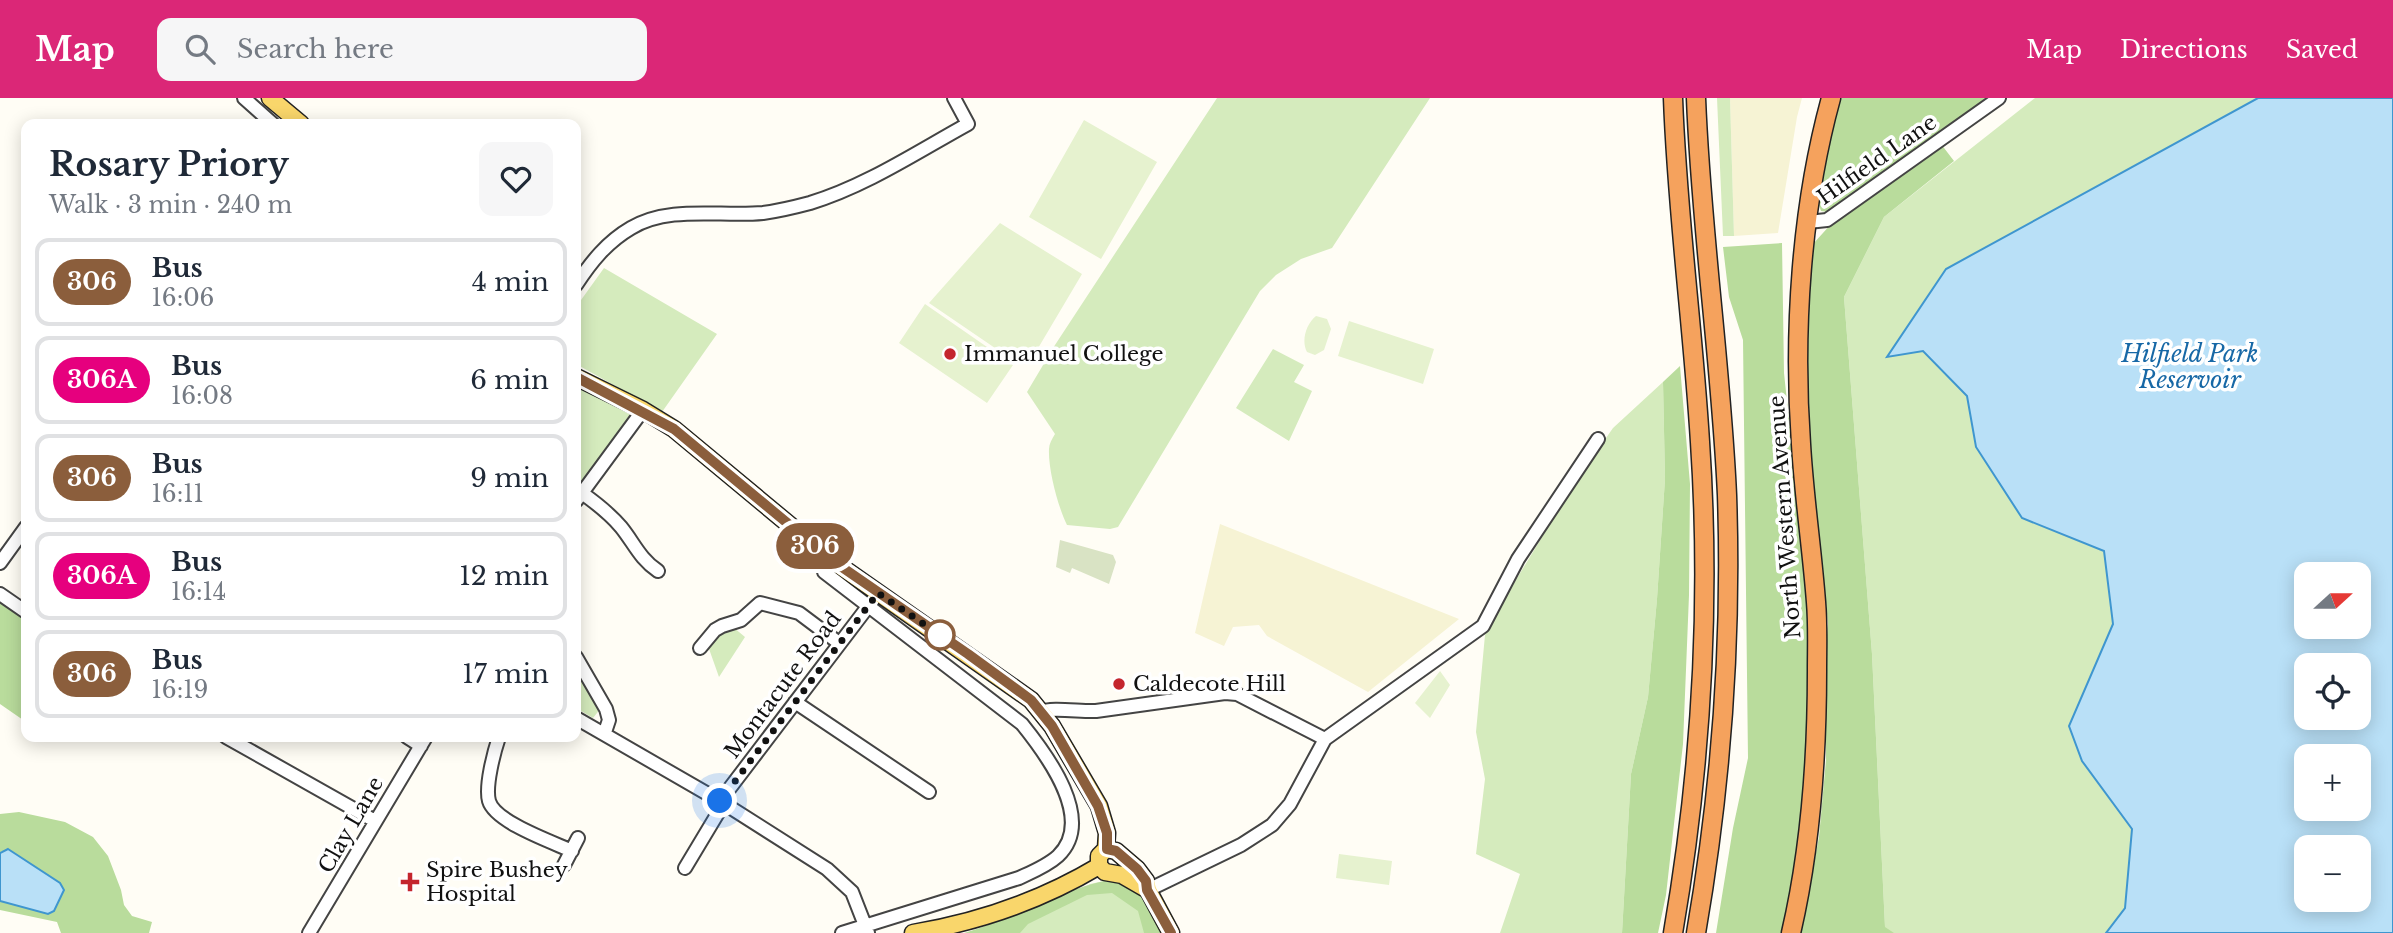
<!DOCTYPE html>
<html lang="en">
<head>
<meta charset="utf-8">
<style>
	body { margin:0; font-family:"Libre Baskerville",serif; background:#f6f6f7; color:#1f2937; height:100vh; display:flex; flex-direction:column; font-size:26px; white-space:nowrap }
	* { box-sizing:border-box; margin:0 }
	p { font-size:23px; color:#747a83 }
	.icon { flex:none; width:38px; height:38px; fill:none; stroke:currentColor; stroke-width:2; stroke-linecap:round; stroke-linejoin:round }
	.map { position:relative; flex:1; overflow:hidden }
	.details { position:absolute; left:21px; top:21px; width:560px; height:623px; display:flex; flex-direction:column; background:#fff; border-radius:14px; box-shadow:0 4px 18px #0003 }
	.details>* { flex:none }
	.badge { padding:0 14px; border-radius:23px; font-size:24px; line-height:46px }
	.needle { width:46px; rotate:69deg }
	.fabs { position:absolute; left:2294px; top:464px; display:grid; gap:14px }
	.fabs a { display:grid; place-items:center; width:77px; height:77px; border-radius:14px; background:#fff; box-shadow:0 4px 18px #0003; font-size:35px }
	.you { position:absolute; width:35px; height:35px; margin:-18px; border:5px solid #fff; border-radius:50%; background:#1a73e8; box-shadow:0 0 0 10px #1a73e833 }
	.map>.badge { position:absolute; translate:-50% -50%; box-shadow:0 0 0 4px #fff }
	.round { display:grid; place-items:center; flex:none; width:74px; height:74px; border-radius:14px; background:#f6f6f7 }
	.headline { display:flex; align-items:center; justify-content:space-between; height:119px; padding:0 28px }
	h1 { font-size:33px; font-weight:700; line-height:52px }
	ul { padding:0; list-style:none }
	li { display:flex; align-items:center; gap:21px; height:88px; margin:0 14px 10px; padding:0 14px; border:4px solid #e0e1e3; border-radius:14px }
	li div { flex:1 }
	li b { display:block; font-size:26px }
	li em { font-style:normal }
	li .badge { min-width:77px; font-weight:700; text-align:center }
	header { display:flex; align-items:center; gap:42px; box-sizing:border-box; height:98px; padding:0 35px; background:#db2777; color:#fff }
	header strong { font-size:33px }
	nav { display:flex; gap:38px; margin-inline-start:auto; font-size:24px }
	.search { width:490px; height:63px; background:#f6f6f7; display:flex; align-items:center; gap:18px; box-sizing:border-box; padding:0 24px; border-radius:14px; color:#747a83; font-size:26px }
	.map>svg:first-child { display:block }
	.farmland { fill:#f6f3d4 }
	.green { fill:#d5ebbd; fill-rule:evenodd }
	.forest { fill:#b9dc9c }
	.cemetery { fill:#d9e3c4 }
	.pitch { fill:#e6f2cf }
	.water { fill:#b9e0f7; stroke:#3f96cf; stroke-width:2; fill-rule:evenodd }
	.lines { fill:none; stroke-linecap:round; stroke-linejoin:round }
	.minor-casing { stroke:#444; stroke-width:16 }
	.major-casing { stroke:#222; stroke-width:19 }
	.highway-casing { stroke:#222; stroke-width:21 }
	.minor { stroke:#fff; stroke-width:12 }
	.major { stroke:#f9d66b; stroke-width:16 }
	.highway { stroke:#f5a25d; stroke-width:18 }
	.line-casing { stroke:#fff; stroke-width:16 }
	.line { stroke:#8b5e3c; stroke-width:10 }
	.walk { stroke:#111; stroke-width:7; stroke-dasharray:0 12.6 }
	.poi-dot { fill:#c4262e; stroke:#fff; stroke-width:2.5 }
	.stop-dot { fill:#fff; stroke:#8b5e3c; stroke-width:3.5 }
	.labels { text-anchor:middle; stroke-width:7; stroke-linejoin:round; paint-order:stroke }
	.street-label { font-size:21px; fill:#111; stroke:#fff }
	.poi-label { font-size:21px; fill:#111; stroke:#fff; text-anchor:start }
	.water-label { font-size:23px; font-style:italic; fill:#1768a6; stroke:#fff }
</style>
</head>
<body>
<header>
<strong>Map</strong>
<div class="search"><svg class="icon" aria-label="search" viewBox="0 0 24 24"><circle cx="10" cy="10" r="6"/><path d="M15 15l6 6"/></svg>Search here</div>
<nav><a>Map</a><a>Directions</a><a>Saved</a></nav>
</header>
<div class="map">
<svg width="2393" height="835" viewBox="0 0 2393 835">
	<rect width="100%" height="100%" fill="#fffdf5"/>
	<path class="farmland" d="M1730,0H1802L1797,19L1778,135L1734,138Z
		M1220,426L1459,521L1368,594L1267,538L1259,527L1233,529L1224,548L1195,535Z"/>
	<path class="green" d="M1217,0H1430L1332,150L1301,161L1276,177L1260,193L1118,429L1110,431L1067,427C1058,409 1048,371 1049,351C1049,346 1052,341 1055,336L1027,294L1055,247Z
		M1717,0H1730L1734,138H1723Z
		M2035,0H2393V835H1882L1885,829L1872,556L1844,199L1884,119ZM2306,476H2359V528H2306ZM2306,567H2359V620H2306ZM2306,658H2359V710H2306ZM2306,749H2359V802H2306Z
		M604,170L717,236L662,314L576,266V209Z
		M1273,251L1304,267L1294,284L1312,293L1289,343L1236,310Z
		M1663,284L1665,381L1657,501L1648,599L1631,676L1622,835H1500L1520,776L1476,756L1485,681L1476,634L1485,537L1508,495L1576,383L1613,330Z
		M576,286L633,316L576,393Z
		M733,529L745,539L719,579L708,548L717,534Z
		M576,567L601,610L593,620L576,610Z
		M1109,782L1165,835H996L1090,786Z"/>
	<path class="forest" d="M1837,0H1992L1828,114L1821,113L1817,101Z
		M1941,46L1954,63L1884,119L1844,199L1872,556L1885,829L1894,835H1801L1819,739L1826,662L1825,558L1828,526L1825,494L1820,475L1804,282L1808,191L1813,146L1832,125Z
		M1782,145L1784,275L1802,446L1812,585L1809,673L1785,835H1716L1733,730L1748,660L1743,242L1729,199L1723,149Z
		M1680,268L1690,386L1689,497L1683,646L1666,797L1658,835H1622L1631,676L1648,599L1657,501L1665,381L1663,284Z
		M0,505L26,522V624L0,606Z
		M19,714L65,724L93,739L108,758L121,792L124,807L132,818L152,824L149,835H61L57,824L0,812V803L48,816L54,813L2,753L0,755V716Z
		M1109,782C1146,789 1148,805 1165,835H1144L1138,813L1112,795L1087,797L1028,826L1020,835H964C1013,821 1059,792 1109,782Z"/>
	<path class="cemetery" d="M1060,442L1113,457L1116,464L1109,486L1072,470L1070,475L1056,469Z"/>
	<path class="pitch" d="M1084,22L1157,64L1101,161L1029,119Z
		M1000,125L1082,176L1034,257H1024L1017,265L929,205Z
		M925,206L1013,267L987,305L899,245Z
		M1316,218L1327,221L1331,231L1324,252L1315,257L1307,254C1301,243 1306,226 1316,218Z
		M1349,223L1434,251L1423,286L1338,258Z
		M1440,573L1450,587L1430,620L1415,605Z
		M1339,756L1392,763L1389,787L1336,780Z"/>
	<path class="water" d="M2258,0H2393V835H2106L2125,810L2132,731L2082,663L2069,628L2113,526L2104,453L2022,420L1976,349L1967,298L1923,253L1887,259L1946,171ZM2306,476H2359V528H2306ZM2359,567V620H2306V567ZM2306,658H2359V710H2306ZM2306,749H2359V802H2306Z
		M8,751L60,785L64,792L54,813L48,816L0,803V755Z"/>
	<g class="lines">
		<g class="minor-casing">
			<path id="minor" d="M244,0L273,26
				M1808,124L1827,122L1999,0
				M576,187C591,164 607,144 631,130C669,107 720,119 763,115C778,113 795,109 810,105C866,88 917,54 968,26L954,0
				M582,395C596,405 610,416 621,429C634,445 640,461 658,473
				M576,403L643,312
				M0,465L26,429
				M824,474L1022,626C1047,657 1096,722 1058,758C1047,768 1032,774 1019,780L842,835
				M0,496L26,514
				M700,550L715,532L722,528L741,522L760,505L799,515L839,545
				M576,559L606,611L609,622L605,634
				M795,604L929,694
				M1042,614C1050,609 1083,614 1096,613L1225,595L1237,596L1325,641
				M576,620L720,703L827,771L852,794L868,835
				M226,639L375,723
				M407,639L421,648
				M499,639C494,654 485,688 489,703C495,724 552,744 572,753
				M720,703L873,502
				M564,767L578,740
				M685,770L724,705
				M1148,792L1241,747L1272,727L1290,706L1325,641L1483,528L1518,461L1598,341
				M309,835L426,639"/>
		</g>
		<g class="major-casing">
			<path id="major" d="M270,0L301,26
				M576,279L643,312L674,331L833,463L1031,602L1052,628L1099,708L1107,735L1106,751L1099,758V768L1105,774L1122,777L1148,792
				M1106,751L1116,753L1137,771L1146,783L1148,792L1171,835
				M913,835C979,824 1042,802 1099,768"/>
		</g>
		<g class="highway-casing">
			<path id="highway" d="M1673,835C1701,673 1711,508 1700,344C1693,229 1677,115 1673,0
				M1696,835C1721,691 1732,543 1727,397C1721,264 1701,133 1696,0
				M1791,835C1811,749 1817,661 1817,573C1817,550 1818,527 1816,504C1812,451 1804,399 1801,346C1793,234 1801,109 1831,0"/>
		</g>
		<use href="#minor" class="minor"/>
		<use href="#major" class="major"/>
		<use href="#highway" class="highway"/>
	</g>
	<g class="lines">
		<g class="line-casing">
			<path id="line" d="M576,279L674,331L833,463L968,556L1031,602L1052,628L1098,708L1107,735V751L1116,753L1137,771L1146,783L1147,792L1171,835"/>
		</g>
		<use href="#line" class="line"/>
		<path class="walk" d="M720,703L878,495L946,541L940,537"/>
	</g>
	<g class="poi-dot">
		<circle cx="950" cy="256" r="7"/>
		<circle cx="1119" cy="586" r="7"/>
		<path d="M406.5 773.5h7v7h7v7h-7v7h-7v-7h-7v-7h7z"/>
	</g>
	<circle class="stop-dot" cx="940" cy="537" r="14"/>
	<g class="labels">
		<g class="street-label">
			<text transform="translate(1877 62) rotate(-35)" y="7">Hilfield Lane</text>
			<text transform="translate(1785 419) rotate(-94)" y="7">North Western Avenue</text>
			<text transform="translate(783 587) rotate(-53)" y="7">Montacute Road</text>
			<text transform="translate(351 727) rotate(-60)" y="7">Clay Lane</text>
		</g>
		<g class="poi-label">
			<text x="964" y="263">Immanuel College</text>
			<text x="1133" y="593">Caldecote Hill</text>
			<text x="426" y="779">Spire Bushey<tspan x="426" dy="24">Hospital</tspan></text>
		</g>
		<g class="water-label">
			<text x="2190" y="264">Hilfield Park<tspan x="2190" dy="26">Reservoir</tspan></text>
		</g>
	</g>
</svg>
<div class="fabs">
<a><svg class="needle" viewBox="-14 -14 28 28"><path d="M0-13l5 13h-10z" fill="#e53935"/><path d="M0 13l5-13h-10z" fill="#747a83"/></svg></a>
<a><svg class="icon" aria-label="locate" viewBox="0 0 24 24"><circle cx="12" cy="12" r="6"/><path d="M12 2v4M12 18v4M2 12h4M18 12h4"/></svg></a>
<a>+</a>
<a>−</a>
</div>
<div class="you" style="left:720px;top:703px"></div>
<b class="badge" style="left:815px;top:448px;background:#8b5e3c;color:#fff">306</b>
<section class="details">
<div class="headline"><div><h1>Rosary Priory</h1><p>Walk · 3 min · 240 m</p></div><a class="round"><svg class="icon" aria-label="heart" viewBox="0 0 24 24"><path d="M12 20l-8-8c-3-5 5-10 8-4 3-6 11-1 8 4z"/></svg></a></div>
<ul>
<li><span class="badge" style="background:#8b5e3c;color:#fff">306</span><div><b>Bus</b><p>16:06</p></div><em>4 min</em></li>
<li><span class="badge" style="background:#e6007e;color:#fff">306A</span><div><b>Bus</b><p>16:08</p></div><em>6 min</em></li>
<li><span class="badge" style="background:#8b5e3c;color:#fff">306</span><div><b>Bus</b><p>16:11</p></div><em>9 min</em></li>
<li><span class="badge" style="background:#e6007e;color:#fff">306A</span><div><b>Bus</b><p>16:14</p></div><em>12 min</em></li>
<li><span class="badge" style="background:#8b5e3c;color:#fff">306</span><div><b>Bus</b><p>16:19</p></div><em>17 min</em></li>
</ul>
</section>
</div>
</body>
</html>
